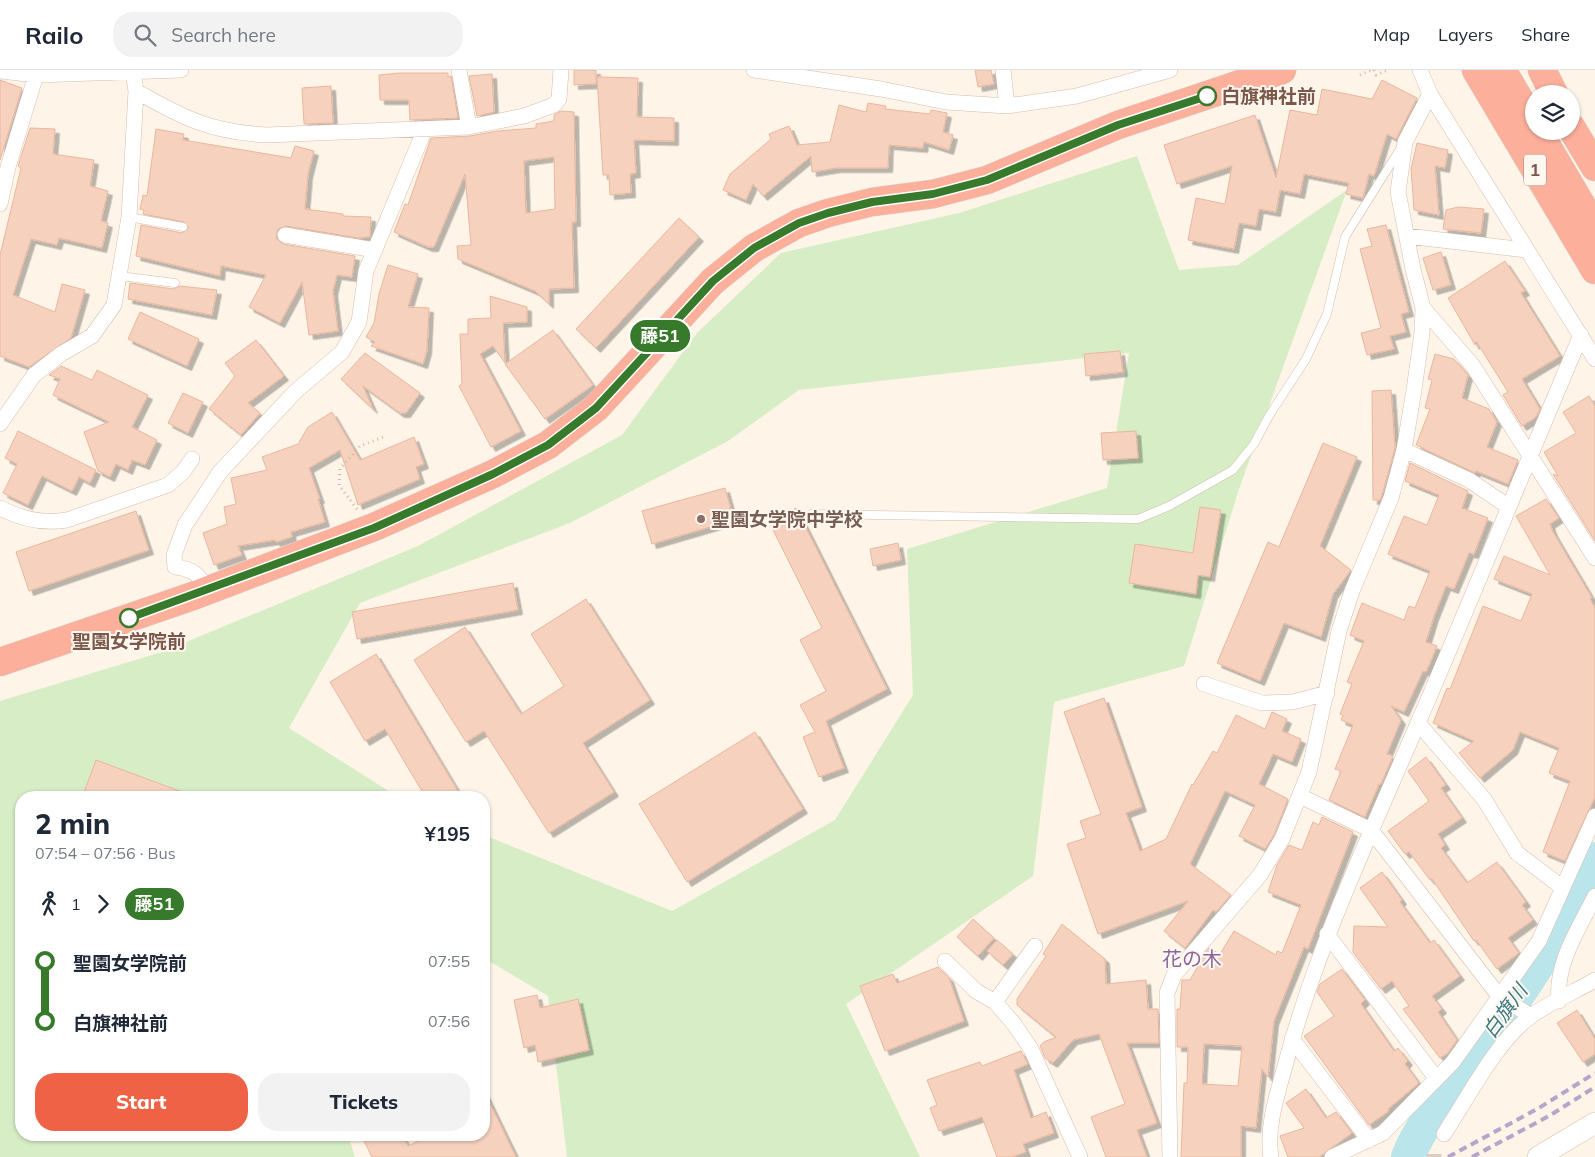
<!DOCTYPE html>
<html lang="en">
<head>
<meta charset="utf-8">
<style>
	body { margin:0; font-family:Mulish,"Noto Sans JP",sans-serif; background:#f2f2f3; color:#1f2937; height:100vh; display:flex; flex-direction:column; font-size:19px; white-space:nowrap }
	* { box-sizing:border-box; margin:0 }
	p { font-size:16px; color:#747a83 }
	.icon { flex:none; width:28px; height:28px; fill:none; stroke:currentColor; stroke-width:2; stroke-linecap:round; stroke-linejoin:round }
	.map { position:relative; flex:1; overflow:hidden }
	.side { position:absolute; left:15px; top:721px; width:475px; height:350px; display:flex; flex-direction:column; background:#fff; border-radius:20px; box-shadow:0 1px 4px #0004 }
	.side>* { flex:none }
	.badge { padding:0 10px; border-radius:16px; font-size:18px; line-height:32px }
	.buttons { position:absolute; left:1525px; top:15px; display:grid; gap:10px }
	.buttons a { display:grid; place-items:center; width:55px; height:55px; border-radius:50%; background:#fff; box-shadow:0 1px 4px #0004; font-size:25px }
	.map>.badge { position:absolute; translate:-50% -50%; box-shadow:0 0 0 2px #fff }
	.legs { display:flex; align-items:center; gap:8px; height:55px; padding:0 20px; font-size:16px }
	.legs p { margin-inline-start:auto }
	.headline { display:flex; align-items:center; justify-content:space-between; height:85px; padding:0 20px }
	h1 { font-size:28px; font-weight:800; line-height:38px }
	.primary-button { display:flex; gap:10px; margin-top:auto; padding:10px 20px }
	.primary-button a { flex:1; height:58px; border-radius:20px; background:#f06245; color:#fff; font-size:20px; font-weight:800; line-height:58px; text-align:center }
	.primary-button a+a { background:#f2f2f3; color:#1f2937 }
	ul { padding:0 20px; list-style:none }
	li { display:flex; align-items:center; gap:18px; height:60px; font-size:19px }
	li i { display:grid; place-items:center; width:8px; height:100%; margin:0 6px; background:currentColor }
	li i::after { content:''; width:12px; height:12px; margin:-6px; border:4px solid; border-radius:50%; background:#fff }
	li p { margin-inline-start:auto }
	li:first-child i { background:linear-gradient(#0000 50%,currentColor 0) }
	li:last-child i { background:linear-gradient(currentColor 50%,#0000 0) }
	header { display:flex; align-items:center; gap:30px; box-sizing:border-box; height:70px; padding:0 25px; background:#fff; border-bottom:1px solid #e0e1e3 }
	header strong { font-size:24px }
	nav { display:flex; gap:28px; margin-inline-start:auto; font-size:18px }
	.search { width:350px; height:45px; background:#f2f2f3; display:flex; align-items:center; gap:12px; box-sizing:border-box; padding:0 18px; border-radius:20px; color:#747a83; font-size:19px }
	.map>svg:first-child { display:block }
	.green { fill:#d7edc5 }
	.lines { fill:none; stroke-linecap:round; stroke-linejoin:round }
	.river { stroke:#bae5ea; stroke-width:34 }
	.building { fill:#f6d1be; stroke:#eab69d; fill-rule:evenodd; filter:url(#shadow) }
	.street-tunnel { stroke:#ddcdc0; stroke-width:15; stroke-dasharray:15 8; stroke-linecap:butt }
	.lane-casing { stroke:#d4bdaf; stroke-width:9 }
	.street-casing { stroke:#d4bdaf; stroke-width:16 }
	.secondary-casing { stroke:#d7bdac; stroke-width:22 }
	.highway-casing { stroke:#dad0cc; stroke-width:29 }
	.path { stroke:#dbb4a0; stroke-width:3; stroke-dasharray:1 4; stroke-linecap:butt }
	.lane { stroke:#fff; stroke-width:8 }
	.street { stroke:#fff; stroke-width:15 }
	.secondary { stroke:#fff; stroke-width:21 }
	.highway { stroke:#fcaf9b; stroke-width:28 }
	.rail { stroke:#b7a4ca; stroke-width:4; stroke-dasharray:8 5; stroke-linecap:butt }
	.line-1-casing { stroke:#fff; stroke-width:11 }
	.line-1 { stroke:#387a2b; stroke-width:8 }
	.stop-1-dot { fill:#fff; stroke:#387a2b; stroke-width:2.5 }
	.education-dot { fill:#8d6e63; stroke:#fff8f0; stroke-width:2 }
	.labels { text-anchor:middle; stroke-width:4; stroke-linejoin:round; paint-order:stroke }
	.shield { fill:#fff8f0; stroke:#a3887b; stroke-width:1 }
	.shield-label { font-size:18px; font-weight:bold; fill:#7b5849 }
	.stop-label { font-size:19px; font-weight:bold; fill:#7b5849; stroke:#fff8f0; text-anchor:start }
	.education-label { font-size:19px; font-weight:bold; fill:#785e54; stroke:#fff8f0; text-anchor:start }
	.neighbourhood-label { font-size:20px; fill:#88659e; stroke:#fff8f0 }
	.water-label { font-size:20px; font-style:italic; fill:#3b7881; stroke:#fff8f0 }
</style>
</head>
<body>
<header>
<strong>Railo</strong>
<div class="search"><svg class="icon" aria-label="search" viewBox="0 0 24 24"><circle cx="10" cy="10" r="6"/><path d="M15 15l6 6"/></svg>Search here</div>
<nav><a>Map</a><a>Layers</a><a>Share</a></nav>
</header>
<div class="map">
<svg width="1595" height="1087" viewBox="0 0 1595 1087">
	<defs>
		<filter id="shadow"><feDropShadow dx="4.5" dy="4.5" stdDeviation="0" flood-color="#0004"/></filter>
	</defs>
	<rect width="100%" height="100%" fill="#fef4e8"/>
	<path class="green" d="M1137,86L1179,200L1238,195L1347,120L1239,419L1184,596L1054,632L1033,806L846,934L920,1087H567L548,926L484,888V765L672,841L835,750L913,625L907,479L1107,418L1129,283L799,320L728,371L570,453L360,533L289,658L398,727L21,728V1065H348L355,1087H0V631L162,582L418,476L622,365L697,263L781,183L959,143Z"/>
	<g class="lines">
		<path class="river" d="M1408,1087C1422,1052 1447,1025 1469,995C1515,930 1563,863 1595,789"/>
	</g>
	<path class="building" d="M574,0H596V14L574,15Z
		M975,0H991L994,14L978,17Z
		M400,3H448V7L451,6L458,48L410,50L409,30H380L379,5Z
		M492,4L494,42L477,46L469,6Z
		M597,7L638,8L637,47L674,48V71L634,70L636,103L630,104L631,123L610,125L609,105H603Z
		M0,10L22,18L0,90Z
		M1382,10L1417,28L1396,69L1387,64L1374,106L1369,104L1363,128L1346,124L1349,113L1304,104L1300,124L1280,120L1276,142L1259,139L1256,156L1239,153L1234,179L1188,170L1196,128L1225,134L1232,96L1177,114L1164,75L1255,45L1276,108L1290,40L1317,45L1322,19L1372,29Z
		M331,16L333,53L304,54L302,18Z
		M868,33L886,36L885,39L930,44L931,40L947,43L943,62L953,65L949,80L924,72L923,78L889,75L888,98H836L812,102L811,86L763,126L753,114L746,130L723,120L730,104L771,69L769,64L789,56L797,75L830,72L839,35L866,42Z
		M561,41L574,42L576,152H572L574,218L549,219V234L535,221L458,189L457,176L471,175L465,104L434,177H428L394,162L405,134L408,135L431,68L470,66L498,61L536,58V54L554,51V45ZM554,87L555,139L526,143L524,91Z
		M30,58L55,59L53,84L94,90L90,116L108,121L101,151L108,153L102,178L59,168L57,175L31,169L13,225L55,242L62,214L85,220L71,268L29,297L0,286V185L21,98L18,96Z
		M156,59L184,64L183,70L291,88L295,76L314,81L308,104L305,139L343,144V146L371,147L370,167L358,168L286,156L278,159L276,168L283,174L355,186L352,207L337,205L333,221L338,261L309,265L302,212L280,253L249,237L266,205L221,196L220,206L136,186L141,155L182,163L189,158L184,152L143,144L144,140L140,139L143,125L147,126Z
		M1417,73L1448,80L1445,98L1435,96L1439,145L1414,140L1411,99Z
		M1458,137L1484,139L1481,163L1443,159L1446,140Z
		M679,148L699,167L596,278L576,259Z
		M1386,155L1409,242L1401,244L1406,262L1390,266L1394,279L1367,285L1361,263L1381,258L1360,179L1372,176L1367,159Z
		M1441,182L1451,215L1433,220L1423,188Z
		M1505,191L1525,221L1521,223L1560,286L1522,309L1540,339L1536,347L1522,356L1503,325L1508,322L1476,271L1475,275L1448,228Z
		M388,195L418,204L408,237L429,238L427,280L423,294L371,276L375,272L366,267L374,253L379,224Z
		M130,213L174,219L180,216L217,220L212,245L128,229Z
		M490,226L527,237V252L503,253L505,293L493,276L480,284L521,361L491,377L459,316L462,314L460,264H468V249L491,248Z
		M140,242L199,269L187,296L128,269Z
		M553,260L593,315L545,349L505,294Z
		M256,270L284,306L248,333L260,343L241,365L209,339L235,306L225,293Z
		M1120,281L1123,302L1086,306L1084,284Z
		M365,283L420,323L406,343H400L363,316L373,339L341,309Z
		M1435,284L1454,289L1468,305L1462,328L1489,339L1497,352L1487,377L1518,390L1508,414L1476,401L1475,403L1416,375L1430,339L1425,338L1432,310L1428,309Z
		M61,296L92,310L97,300L148,325L132,357L157,370L145,395L132,390L128,400L116,394L110,407L98,401L84,362L109,352L53,325L60,309L49,305Z
		M1391,320L1395,378L1382,425L1380,430H1373L1372,321Z
		M183,323L203,332L188,363L168,353Z
		M1589,326L1595,336V471L1553,404L1558,406L1544,382L1576,363L1563,342Z
		M332,342L360,390L414,367L424,394L416,397L420,409L358,435L340,380L309,398L320,429H318L325,452L291,462L292,467L276,472L275,470L238,476L242,485L214,495L203,463L227,454L224,437L236,434L231,408L267,400L262,387L298,374L308,357Z
		M18,361L96,400L90,413L79,407L72,421L42,406L28,435L3,423L17,394L5,388Z
		M1136,361L1138,388L1103,390L1101,363Z
		M1323,373L1357,387L1320,476L1351,500L1333,524L1321,567L1284,553L1260,611L1217,593L1268,472L1279,477Z
		M1410,393L1468,421L1462,438L1488,448L1474,484L1469,483L1454,519L1446,516L1434,546L1426,572L1437,576L1426,602L1423,601L1404,642L1391,636L1401,650L1387,684L1393,686L1381,714H1379L1365,747L1329,730L1341,701L1335,699L1353,655L1341,650L1343,645L1340,644L1352,614L1347,612L1364,571L1350,565L1362,533L1404,550L1409,536L1415,538L1430,501L1388,484L1404,446L1427,455L1439,425L1405,411Z
		M725,418L734,450L652,474L642,441Z
		M1546,429L1559,448L1550,454L1553,462L1592,528L1590,529L1595,538V727L1565,791L1543,782L1570,711L1549,703L1559,678L1520,662L1513,680L1480,708L1459,683L1474,671L1433,653L1447,618L1450,619L1483,536L1521,551L1532,524L1494,509L1504,486L1550,505L1516,446Z
		M1200,437L1221,440L1210,507L1198,505L1196,524L1129,513L1135,474L1193,483Z
		M796,438L887,619L826,651L844,698L819,707L803,667L815,662L800,635L826,621L800,570L822,558L769,452Z
		M136,441L149,480L29,521L16,482Z
		M898,473L901,490L873,496L870,479Z
		M513,513L518,540L357,569L352,542Z
		M586,529L650,630L583,673L614,722L549,763L484,661L466,672L414,590L465,557L521,644L564,616L531,564Z
		M376,584L462,728H426L385,659L365,671L330,612Z
		M1104,628L1142,737L1126,743L1140,781L1166,769L1192,714L1193,715L1213,681L1217,683L1236,645L1265,659L1272,642L1287,649L1282,661L1301,669L1292,692L1273,684L1259,714L1288,729L1274,765L1265,779L1239,766L1255,735L1225,721L1190,794L1231,825L1216,842L1213,840L1185,878L1164,861L1188,831L1098,864L1067,774L1086,768L1080,751L1101,744L1064,642Z
		M755,662L803,739L687,812L639,734Z
		M1426,687L1446,715L1441,718L1462,748L1438,764L1445,775L1441,778L1467,813L1497,792L1526,832L1522,835L1533,850L1508,868L1519,883L1497,899L1476,870L1474,871L1432,809L1430,810L1409,782L1405,784L1388,761L1429,731L1408,701Z
		M96,690L193,726V728H82Z
		M1322,747L1353,762L1308,879L1304,877L1274,951L1268,1007L1262,999L1256,1058L1241,1056V1087H1181L1184,1013H1187L1188,977H1177V939H1180L1182,910H1190L1201,891L1199,890L1209,878L1220,884L1234,861L1276,885L1277,881L1282,883L1301,835L1268,822L1277,795L1289,775L1302,780L1313,752L1319,755ZM1204,974L1242,976L1238,1016L1202,1014Z
		M1382,802L1402,830L1400,832L1430,873L1434,870L1460,906L1432,926L1442,939L1438,942L1457,970L1448,983L1440,988L1403,939L1409,936L1392,911L1381,919L1353,882L1354,856L1388,857L1360,818Z
		M973,849L994,868L978,886L957,867Z
		M1062,854L1105,889L1106,914L1146,910L1148,939H1158L1159,973H1127L1157,1053L1137,1060L1147,1087H1106L1091,1047L1125,1034L1099,964L1073,970L1053,993L1045,988L1040,976L1044,972L1056,967L1017,935V929L1046,886L1043,884Z
		M997,870L1013,884L1003,895L987,881Z
		M938,897L949,908L964,951L885,981L860,916L893,904L897,913Z
		M1342,899L1365,930L1361,934L1394,981L1398,978L1408,991L1405,994L1419,1013L1388,1039L1389,1041L1369,1055L1304,966L1334,946L1317,922L1320,914Z
		M537,925L540,938L578,929L589,980L538,992L535,975L524,978L514,930Z
		M1577,940L1595,969V984L1583,992L1557,953Z
		M1021,981L1028,994L1014,1000L1031,1048L1046,1042L1054,1063L1023,1074L1026,1082L1012,1087H997L982,1047L939,1061L930,1038L937,1035L927,1010L980,992L982,996Z
		M1306,1019L1326,1048L1336,1042L1352,1063L1319,1087H1288L1280,1066L1304,1058L1286,1033Z
		M484,1021L516,1087H372L361,1065H402L408,1076L430,1065H484Z"/>
	<g class="lines">
		<path class="street-tunnel" d="M1434,1087V1084"/>
		<g class="lane-casing">
			<path id="lane" d="M129,147L183,157
				M120,206L175,213
				M811,444L1138,449L1169,436L1233,400L1254,374L1269,346L1306,289L1327,244L1345,167L1402,76"/>
		</g>
		<g class="street-casing">
			<path id="street" d="M459,0L469,57
				M754,0L881,19L946,32L1007,36L1077,26L1170,0
				M1003,0L1007,36
				M1420,0L1430,24L1595,289
				M0,1L36,5L181,0
				M133,3L136,21C183,48 211,62 266,65L469,57L524,46L554,35L559,29L561,0
				M0,134L8,97L36,5
				M285,165L375,180
				M1407,166L1526,180
				M1423,238L1473,296L1595,488
				M0,354L34,305L61,284L92,266L114,235L129,147L136,21
				M1404,380L1469,410L1509,437
				M0,438C21,449 43,454 67,450L168,415L183,402L192,389
				M208,520C199,505 194,499 175,497L174,485L185,455L220,402L296,321L342,282L359,252L366,201L425,59
				M1204,614L1262,633L1293,632L1327,623
				M1418,653L1484,729L1517,783L1563,818
				M1300,726L1371,760L1499,926L1531,946
				M1327,864L1436,1008
				M945,891L976,921L995,932L1014,954L1031,979L1080,1087
				M1559,931C1555,893 1579,859 1595,826
				M995,932L1035,876
				M1292,969L1369,1070
				M1444,1064C1467,1029 1498,969 1531,946C1551,932 1574,922 1595,910
				M1170,1087L1167,923L1174,905L1260,805L1282,769L1309,702L1339,561L1352,521L1391,428L1404,380L1414,320L1422,263L1423,238L1413,199L1398,122L1405,72L1430,24
				M1271,1087C1266,1055 1278,1023 1286,992C1318,874 1370,765 1418,653C1474,524 1526,394 1581,265
				M1332,1087L1383,1063L1453,992L1539,871L1595,746"/>
		</g>
		<g class="secondary-casing">
			<path id="secondary" d="M1538,1087L1595,1053"/>
		</g>
		<g class="highway-casing">
			<path id="highway" d="M1476,0L1595,200
				M1502,0L1534,54
				M1542,0L1554,24
				M1571,57L1595,97
				M1538,61L1595,158
				M0,592L193,526L374,457L493,404L548,375L596,338L713,211L754,178L799,153L828,143L872,132L933,124L987,110L1118,55L1282,0"/>
		</g>
		<path class="path" d="M1374,0L1376,5L1388,0
			M1360,5L1371,0
			M357,439L339,415L340,399L360,376L386,366"/>
		<use href="#lane" class="lane"/>
		<use href="#street" class="street"/>
		<use href="#secondary" class="secondary"/>
		<use href="#highway" class="highway"/>
		<path class="rail" d="M1448,1087L1539,1038L1595,1003
			M1472,1087L1549,1046L1595,1017"/>
	</g>
	<g class="lines">
		<g class="line-1-casing">
			<path id="line-1" d="M129,548L374,458L493,404L548,375L596,338L713,211L754,178L799,153L828,143L872,132L933,124L987,110L1118,55L1207,26"/>
		</g>
		<use href="#line-1" class="line-1"/>
	</g>
	<g class="stop-1-dot">
		<circle cx="1207" cy="26" r="9"/>
		<circle cx="129" cy="548" r="9"/>
	</g>
	<circle class="education-dot" cx="701" cy="449" r="5"/>
	<g class="labels">
		<rect class="shield" x="1524" y="84.5" width="22" height="31" rx="4"/>
		<g class="shield-label">
			<text x="1535" y="106">1</text>
		</g>
		<g class="stop-label">
			<text x="1221" y="33">白旗神社前</text>
			<text x="129" y="578" text-anchor="middle">聖園女学院前</text>
		</g>
		<g class="education-label">
			<text x="711" y="456">聖園女学院中学校</text>
		</g>
		<g class="neighbourhood-label">
			<text x="1192" y="896">花の木</text>
		</g>
		<g class="water-label">
			<text transform="translate(1505 941) rotate(-54)" y="7">白旗川</text>
		</g>
	</g>
</svg>
<div class="buttons">
<a><svg class="icon" aria-label="layers" viewBox="0 0 24 24"><path d="M12 4l9 5-9 5-9-5zM3 14l9 5 9-5"/></svg></a>
</div>
<b class="badge" style="left:660px;top:266px;background:#387a2b;color:#fff">藤51</b>
<section class="side">
<div class="headline"><div><h1>2 min</h1><p>07:54 – 07:56 · Bus</p></div><b>¥195</b></div>
<div class="legs"><svg class="icon" aria-label="walk" viewBox="0 0 24 24"><circle cx="13" cy="4" r="2"/><path d="M13 8l-2 6 4 7M11 14l-3 7M7 12l3-4h3l4 4"/></svg>1<svg class="icon" aria-label="forward" viewBox="0 0 24 24"><path d="M9 5l7 7-7 7"/></svg><b class="badge" style="background:#387a2b;color:#fff">藤51</b></div>
<ul>
<li><i style="color:#387a2b"></i><b>聖園女学院前</b><p>07:55</p></li>
<li><i style="color:#387a2b"></i><b>白旗神社前</b><p>07:56</p></li>
</ul>
<div class="primary-button"><a>Start</a><a>Tickets</a></div>
</section>
</div>
</body>
</html>
